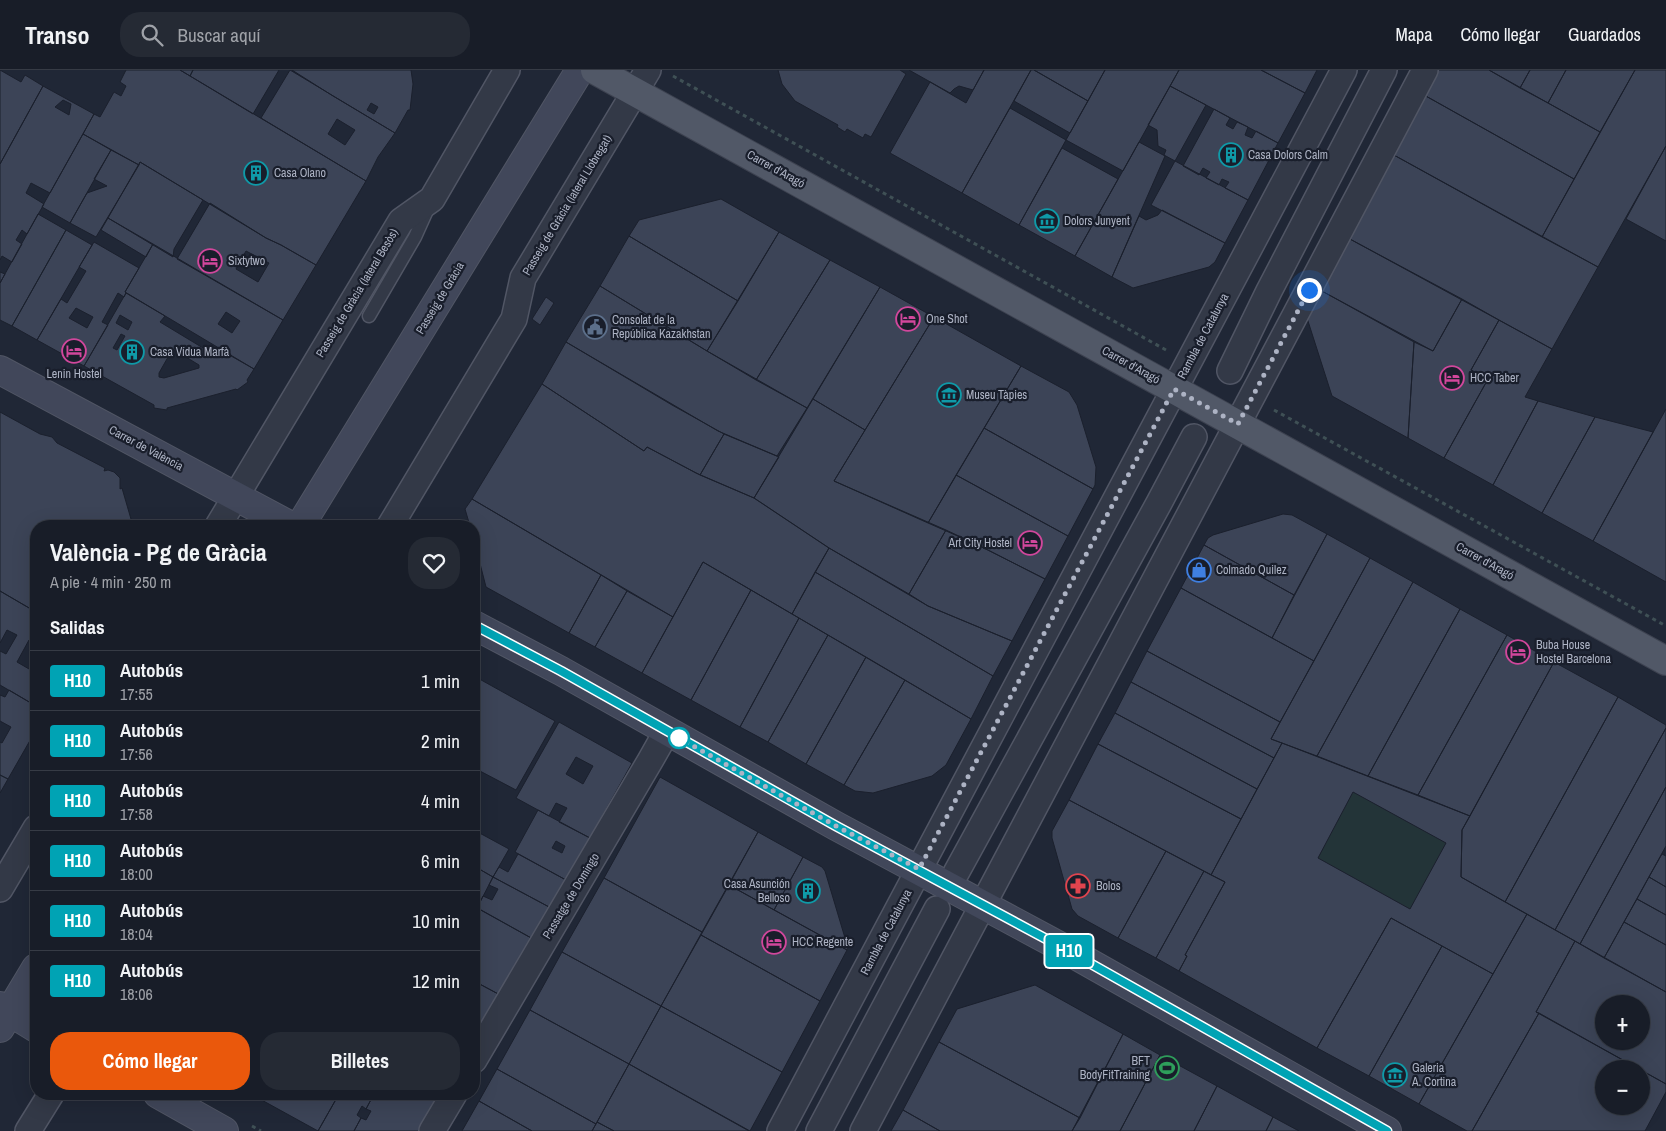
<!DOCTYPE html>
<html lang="es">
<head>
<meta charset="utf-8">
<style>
	body { margin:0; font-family:"Archivo Narrow",sans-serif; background:#252a34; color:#f1f3f6; height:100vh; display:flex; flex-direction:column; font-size:19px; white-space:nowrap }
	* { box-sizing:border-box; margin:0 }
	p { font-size:16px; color:#9fa2a8 }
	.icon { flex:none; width:28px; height:28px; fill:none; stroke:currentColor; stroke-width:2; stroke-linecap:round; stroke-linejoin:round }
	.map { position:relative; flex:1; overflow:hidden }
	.panel { position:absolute; left:30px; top:450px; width:450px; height:580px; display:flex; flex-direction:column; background:#181d28; border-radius:20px; box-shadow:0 5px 20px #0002,0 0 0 1px #363b45 }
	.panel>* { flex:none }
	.badge { padding:0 10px; border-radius:4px; font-size:18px; line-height:32px }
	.fabs { position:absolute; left:1595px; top:925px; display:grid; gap:10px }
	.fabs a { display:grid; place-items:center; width:55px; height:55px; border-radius:50%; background:#181d28; box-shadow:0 5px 20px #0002,0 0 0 1px #363b45; font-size:25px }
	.you { position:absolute; width:25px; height:25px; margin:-12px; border:4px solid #fff; border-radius:50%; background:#1a73e8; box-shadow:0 0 0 8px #1a73e833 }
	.map>.badge { position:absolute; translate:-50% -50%; box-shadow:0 0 0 2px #fff }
	h2 { padding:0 20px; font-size:19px; line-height:45px }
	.round { display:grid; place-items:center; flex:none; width:52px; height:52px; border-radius:20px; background:#252a34 }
	.overview { display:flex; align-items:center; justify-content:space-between; height:85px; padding:0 20px }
	h1 { font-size:24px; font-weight:800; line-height:38px }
	.action { display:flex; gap:10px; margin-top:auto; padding:10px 20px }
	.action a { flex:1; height:58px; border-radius:20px; background:#ea580c; color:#fff; font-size:20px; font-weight:800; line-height:58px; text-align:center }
	.action a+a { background:#252a34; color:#f1f3f6 }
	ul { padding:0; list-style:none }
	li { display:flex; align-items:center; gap:15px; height:60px; padding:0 20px; border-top:1px solid #363b45 }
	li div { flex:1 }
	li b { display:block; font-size:19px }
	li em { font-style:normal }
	li .badge { min-width:55px; font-weight:700; text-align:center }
	header { display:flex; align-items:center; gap:30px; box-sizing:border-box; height:70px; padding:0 25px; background:#181d28; border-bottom:1px solid #363b45 }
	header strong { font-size:24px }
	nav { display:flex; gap:28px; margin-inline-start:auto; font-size:18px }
	.search { width:350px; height:45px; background:#252a34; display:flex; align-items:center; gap:12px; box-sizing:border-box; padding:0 18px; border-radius:20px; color:#9fa2a8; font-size:19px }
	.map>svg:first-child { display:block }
	.green { fill:#233438 }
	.building { fill:#3c4457; stroke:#1b202d; fill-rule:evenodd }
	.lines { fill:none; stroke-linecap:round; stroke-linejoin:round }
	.lane-casing { stroke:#515665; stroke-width:15 }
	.street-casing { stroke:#515665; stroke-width:28 }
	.secondary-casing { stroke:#515665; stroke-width:30 }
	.primary-casing { stroke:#3d4250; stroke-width:30 }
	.path { stroke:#3f5055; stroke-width:3; stroke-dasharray:4 4; stroke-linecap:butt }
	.lane { stroke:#333947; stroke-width:12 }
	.street { stroke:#333947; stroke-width:25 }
	.secondary { stroke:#41475a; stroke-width:28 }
	.primary { stroke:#515867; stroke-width:28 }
	.line-casing { stroke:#fff; stroke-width:11 }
	.line { stroke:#00a3b4; stroke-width:8 }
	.walk { stroke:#adb3c4; stroke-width:5; stroke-dasharray:0 9 }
	.stop-dot { fill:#fff; stroke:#00a3b4; stroke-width:2.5 }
	.labels { text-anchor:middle; stroke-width:4.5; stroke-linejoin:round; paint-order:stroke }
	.poi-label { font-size:12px; fill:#adb3c4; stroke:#191e2b; text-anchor:start }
	.street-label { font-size:12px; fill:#adb3c4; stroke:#191e2b }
</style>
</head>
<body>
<header>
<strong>Transo</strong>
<div class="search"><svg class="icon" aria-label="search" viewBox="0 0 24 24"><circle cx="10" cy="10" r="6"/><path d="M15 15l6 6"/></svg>Buscar aquí</div>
<nav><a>Mapa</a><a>Cómo llegar</a><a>Guardados</a></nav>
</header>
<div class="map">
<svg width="1666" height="1061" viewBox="0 0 1666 1061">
	<rect width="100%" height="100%" fill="#202736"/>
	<path class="green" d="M1353,722L1446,773L1410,839L1318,788Z"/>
	<path class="building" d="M0,0L21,12L25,5L43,16L0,94Z
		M126,0H180L366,111L316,195L281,175L266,168L140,92L139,95L83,64L94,44L100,47L114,22L121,26L126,16L120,12Z
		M180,0H193L190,6Z
		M193,0H279L253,44L190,6Z
		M290,0L395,63L378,87L366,111L261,48ZM337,49L355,60L345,75L328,64Z
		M292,0H411L413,14L410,40H408L395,63L333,26ZM371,33L378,37L374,44L367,40Z
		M778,0H900L906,4L871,67L865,64L863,68L847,59L845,62L837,57L838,55L795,31L782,14Z
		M909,0H984L973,20L959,16L954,19L950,23Z
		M984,0H1031L962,123L890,83L930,12L966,33Z
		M1031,0H1034L1088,31L1070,63L1014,31Z
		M1034,0H1105L1088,31Z
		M1105,0H1179L1123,101L1066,70Z
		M1179,0H1261L1305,23L1278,73L1170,16Z
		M1261,0H1317L1305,23Z
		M1437,0H1489L1600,62L1574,109L1424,25Z
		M1489,0H1530L1520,18Z
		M1530,0H1566L1548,33L1520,18Z
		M1566,0H1635L1600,62L1548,33Z
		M1635,0H1666V76L1598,197L1542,167Z
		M43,16L94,44L50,123L31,113L26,123L44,134L27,164L22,160L16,170L22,174L12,192L2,186L0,190V94ZM63,30L71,34L69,45L55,37Z
		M1170,16L1206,35L1175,91L1164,85L1166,80L1158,76L1157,60L1148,55Z
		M1424,25L1574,109L1542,167L1392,84Z
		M1010,38L1066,70L1019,155L962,123Z
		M1214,39L1230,48L1226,55L1233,59L1237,52L1248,57L1245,65L1252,68L1256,61L1278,73L1248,130L1225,118L1229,112L1222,109L1219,115L1206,108L1210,102L1203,98L1199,105L1183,96Z
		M83,64L111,80L70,153L42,137Z
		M1139,72L1165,86L1112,207L1075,186Z
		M1666,76V171L1626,149Z
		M1062,78L1118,109L1075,186L1019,155Z
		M111,80L139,95L96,167L70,153L87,123L107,116L94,109Z
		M1392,84L1598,197L1552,279L1348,168Z
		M1175,91L1248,130L1225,173L1151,135Z
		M140,92L203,130L174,179L173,187L108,148Z
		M721,129L779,162L738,231L629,166L639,150Z
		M210,133L266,168L281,175L316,195L283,250L177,189ZM246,181L269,193L258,212L236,199Z
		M1162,140L1225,173L1215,192L1209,197L1133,218L1112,207L1139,146L1146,150L1158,145Z
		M38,144L66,160L12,256L0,250V213Z
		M108,148L153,174L146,187L101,160Z
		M66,160L92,175L37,270L12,256Z
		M779,162L830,190L756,310L707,281Z
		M629,166L738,231L707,281L600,216Z
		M1348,168L1462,229L1433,281L1320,220Z
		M94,172L139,198L125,222L126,223L124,227L118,223L102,252L108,255L84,296L37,270L61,229L67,233L86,201L79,197ZM76,238L93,247L87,258L69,248Z
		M153,174L283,250L254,299L125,222ZM226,242L240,251L232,263L218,254Z
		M830,190L880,217L807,338L756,310Z
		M0,202L5,204L0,213Z
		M600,216L707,281L807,338L777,386L718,361L566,272Z
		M880,217L934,247L865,360L813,329Z
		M1320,220L1414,272L1408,368L1332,326L1307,248Z
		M126,223L165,246L160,252L213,284L217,278L254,299L247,310L248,312L237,320L236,319L167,338V340L154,338V335L84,296ZM120,245L132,252L128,260L116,253ZM121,264L125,266L117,280L113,278ZM172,280L176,281L199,295V298L164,308L159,307V303Z
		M546,227L554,233L540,255L532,249Z
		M1462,229L1499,250L1471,300L1488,309L1444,388L1408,368L1414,272L1433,281Z
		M934,247L1021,296L928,453L834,411Z
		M1499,250L1552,279L1525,327L1538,331L1493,415L1444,388L1488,309L1471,300Z
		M566,272L672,335L724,364L700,405L647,377L644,381L542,314Z
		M1021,296L1069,322L1077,335L1096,397L1095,415L1093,419L984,358Z
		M542,314L644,381L647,377L696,403L754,428L829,478L792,544L703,492L673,547L472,429Z
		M813,329L865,360L834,411L946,460L909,524L829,478L754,428Z
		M1538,331L1595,347L1542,443L1493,415Z
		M1666,339V512L1593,471Z
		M0,342L40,364L52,367L57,373L105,398L104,401L108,400L114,402L120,408V419L122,418L133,456H36V542L0,521Z
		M1595,347L1653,362L1593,471L1542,443Z
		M984,358L1093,419L1068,466L956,405Z
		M724,364L779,387L754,428L700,405Z
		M956,405L1068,466L1045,509L978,475L928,453Z
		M472,429L601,505L569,563L486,517L474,470V456H470L465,439Z
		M1283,444L1292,445L1327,464L1294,525L1204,475L1208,468L1213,465Z
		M946,460L978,475L1045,509L1012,571L928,536L909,524Z
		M1327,464L1370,488L1314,591L1272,568Z
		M1204,475L1294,525L1272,568L1181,518Z
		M829,478L928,536L1012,571L993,606L815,502Z
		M1370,488L1413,512L1317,686L1271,669Z
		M703,492L751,520L691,630L642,603Z
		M815,502L993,606L971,649L792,544Z
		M601,505L627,521L595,577L569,563Z
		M1413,512L1460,539L1368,706L1317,686Z
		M1181,518L1314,591L1280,652L1147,581Z
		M751,520L799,548L740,657L691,630Z
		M0,521L36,542V574L29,570L17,592L36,603V602V636L0,615V581L6,584L17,565L7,560L0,573Z
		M627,521L673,547L642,603L595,577Z
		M1460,539L1507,565L1418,725L1368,706Z
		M799,548L828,565L768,672L740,657Z
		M828,565L866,587L806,694L768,672Z
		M1507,565L1554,592L1470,746L1418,725Z
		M1147,581L1280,652L1271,669L1282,673L1274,688L1131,612Z
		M866,587L905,610L844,715L806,694Z
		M1554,592L1618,627L1505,832L1461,807L1462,760Z
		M474,606L555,651L516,720L478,700L475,705L474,704Z
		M905,610L971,649L946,695L932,706L873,723L855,721L844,715Z
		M1131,612L1274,688L1257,719L1115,643Z
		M9,620L36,636V660L8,709L0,705V672L2,673L11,657L0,651V625L5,627Z
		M1618,627L1666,655V658L1555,860L1505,832Z
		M1115,643L1257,719L1241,749L1098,674Z
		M559,652L632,693L590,768L559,752L567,738L556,733L549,746L516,728ZM576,687L593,696L583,714L566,704Z
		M1666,658V717L1580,874L1555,860Z
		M1282,673L1470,746L1462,760L1461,807L1527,844L1493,904L1391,848L1317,978L1179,901L1187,886L1185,885L1225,812L1211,805ZM1353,722L1446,773L1410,839L1318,788Z
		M1098,674L1241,749L1211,805L1069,730Z
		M0,705L8,709L0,723Z
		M660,707L758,762L702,862L604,808Z
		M1666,717V776L1604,888L1580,874Z
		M1069,730L1166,781L1118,868L1078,846L1072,839L1052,768V761Z
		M538,740L590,768L566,810L515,782ZM556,771L565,776L562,783L552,778Z
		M474,760L509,779L493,807L474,796Z
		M758,762L803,787L774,840L729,815Z
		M1166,781L1204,801L1156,888L1118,868Z
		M518,784L566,810L551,838L493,807L499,797L508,802Z
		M1662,784L1666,786V817L1649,807Z
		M803,787L822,797L825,801L848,878L847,880L774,840Z
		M474,796L493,807L477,838L474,836Z
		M1204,801L1225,812L1185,885L1187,886L1179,901L1156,888Z
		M493,807L551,838L533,869L477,838L483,826L492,830L498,819L489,815Z
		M1649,807L1666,817V845L1637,829Z
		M604,808L702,862L661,936L562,882Z
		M729,815L847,880L820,931L701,865Z
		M1637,829L1666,845V875L1624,852Z
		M474,836L533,869L502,926L474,911Z
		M1527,844L1575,871L1536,942L1539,943L1472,1061H1467L1419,1034Z
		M1391,848L1442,876L1369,1006L1317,978Z
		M1624,852L1666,875V922L1604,888Z
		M701,865L820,931L782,1002L661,936Z
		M1575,871L1666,922V1014L1536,942ZM1604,934H1641V971H1604Z
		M1442,876L1493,904L1419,1034L1369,1006Z
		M562,882L661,936L629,994L530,940Z
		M474,911L502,926L474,975Z
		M1035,915L1123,964L1080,1048L939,972L957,939Z
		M661,936L782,1002L750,1061L629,994Z
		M530,940L629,994L596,1054L497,999Z
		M1539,943L1639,999H1604V1036H1641V1000L1666,1014V1022L1645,1061H1472Z
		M1123,964L1160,985L1120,1061H1072Z
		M939,972L1080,1048L1072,1061H940L903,1040Z
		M1160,985L1217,1016L1194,1061H1120Z
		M629,994L643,1002L749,1061H614L597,1052Z
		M497,999L596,1054L592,1061H532L479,1031Z
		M1217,1016L1273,1047L1266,1061H1194Z
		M260,1024H339L318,1061L258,1028Z
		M339,1024H374L366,1039L362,1036L357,1045L361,1048L354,1061H318Z
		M374,1024H406L410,1026L411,1024H434L444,1029L427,1061H354L361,1048L366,1050L371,1041L366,1039Z
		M479,1031L532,1061H462Z
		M903,1040L940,1061H891Z
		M1273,1047L1299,1061H1266Z
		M597,1052L614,1061H592Z"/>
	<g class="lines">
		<g class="lane-casing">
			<path id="lane" d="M369,246L415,167L429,136"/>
		</g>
		<g class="street-casing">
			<path id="street" d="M1230,301L1269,221L1384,0
				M218,456L401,151L432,129L507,0
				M390,456L514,249L523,208L648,0
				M956,803L1159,433L1194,367
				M0,819L36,758
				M474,990L650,691L667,661
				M28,1061L51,1024
				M432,1061L454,1024
				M780,1061L1344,0
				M819,1061L937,839
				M863,1061L1425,0"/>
		</g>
		<g class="secondary-casing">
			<path id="secondary" d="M0,300L291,456
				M300,456L580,0
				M474,555L561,601L836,756L1063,878L1387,1061
				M0,936L36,958
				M0,958L36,898
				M158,1024L224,1061"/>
		</g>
		<g class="primary-casing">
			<path id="primary" d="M595,0L1666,591"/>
		</g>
		<path class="path" d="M673,6L1166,280
			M1274,340L1666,556
			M252,1056L261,1061"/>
		<use href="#lane" class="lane"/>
		<use href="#street" class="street"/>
		<use href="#secondary" class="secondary"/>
		<use href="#primary" class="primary"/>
	</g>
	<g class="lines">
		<g class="line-casing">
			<path id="line" d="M474,555L561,601L836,756L1063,878L1387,1061"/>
		</g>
		<use href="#line" class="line"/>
		<path class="walk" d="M679,668L836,756L919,799L1174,319L1238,354L1309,220"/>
	</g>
	<defs>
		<g id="building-ring" transform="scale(1.25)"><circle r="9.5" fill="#191e2b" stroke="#0f9aa8" stroke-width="1.5"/><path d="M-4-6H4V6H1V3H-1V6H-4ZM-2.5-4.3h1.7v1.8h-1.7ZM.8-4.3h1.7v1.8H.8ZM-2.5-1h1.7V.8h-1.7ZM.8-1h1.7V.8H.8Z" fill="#0f9aa8"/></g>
		<g id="museum-ring" transform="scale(1.25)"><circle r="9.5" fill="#191e2b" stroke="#0f9aa8" stroke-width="1.5"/><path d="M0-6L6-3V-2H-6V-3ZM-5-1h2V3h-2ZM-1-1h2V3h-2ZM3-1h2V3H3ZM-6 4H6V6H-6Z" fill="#0f9aa8"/></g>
		<g id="hotel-ring" transform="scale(1.25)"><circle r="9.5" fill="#191e2b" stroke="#d1479c" stroke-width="1.5"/><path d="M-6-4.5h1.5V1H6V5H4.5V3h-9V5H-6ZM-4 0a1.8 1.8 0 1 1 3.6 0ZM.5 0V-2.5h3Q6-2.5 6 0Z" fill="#d1479c"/></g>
		<g id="civic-ring" transform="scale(1.25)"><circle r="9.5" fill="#191e2b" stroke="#5c6f8a" stroke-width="1.5"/><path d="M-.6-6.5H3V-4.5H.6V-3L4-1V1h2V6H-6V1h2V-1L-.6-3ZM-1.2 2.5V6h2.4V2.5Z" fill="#5c6f8a"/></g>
		<g id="shop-ring" transform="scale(1.25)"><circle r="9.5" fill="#191e2b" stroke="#3f7fe0" stroke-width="1.5"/><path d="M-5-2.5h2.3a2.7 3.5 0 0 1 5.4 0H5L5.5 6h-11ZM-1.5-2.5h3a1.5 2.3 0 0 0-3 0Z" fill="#3f7fe0"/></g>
		<g id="pharmacy-ring" transform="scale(1.25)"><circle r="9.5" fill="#191e2b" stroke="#e0444e" stroke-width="1.5"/><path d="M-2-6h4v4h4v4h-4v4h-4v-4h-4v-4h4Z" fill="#e0444e"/></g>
		<g id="stadium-ring" transform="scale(1.25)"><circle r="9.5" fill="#191e2b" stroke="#2e9e5b" stroke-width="1.5"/><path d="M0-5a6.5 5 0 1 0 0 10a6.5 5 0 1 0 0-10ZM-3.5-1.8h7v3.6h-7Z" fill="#2e9e5b"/></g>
	</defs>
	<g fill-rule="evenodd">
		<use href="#building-ring" x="1231" y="85"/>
		<use href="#building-ring" x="256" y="103"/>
		<use href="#museum-ring" x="1047" y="151"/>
		<use href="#hotel-ring" x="210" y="191"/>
		<use href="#hotel-ring" x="908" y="249"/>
		<use href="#civic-ring" x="595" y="257"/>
		<use href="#hotel-ring" x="74" y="281"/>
		<use href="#building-ring" x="132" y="282"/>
		<use href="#hotel-ring" x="1452" y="308"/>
		<use href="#museum-ring" x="949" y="325"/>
		<use href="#hotel-ring" x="1030" y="473"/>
		<use href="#shop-ring" x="1199" y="500"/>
		<use href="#hotel-ring" x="1518" y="582"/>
		<use href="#pharmacy-ring" x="1078" y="816"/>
		<use href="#building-ring" x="808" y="821"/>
		<use href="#hotel-ring" x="774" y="872"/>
		<use href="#stadium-ring" x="1167" y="998"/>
		<use href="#museum-ring" x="1395" y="1005"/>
	</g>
	<circle class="stop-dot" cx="679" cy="668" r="10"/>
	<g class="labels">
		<g class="poi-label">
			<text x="1248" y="89">Casa Dolors Calm</text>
			<text x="274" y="107">Casa Olano</text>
			<text x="1064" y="155">Dolors Junyent</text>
			<text x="228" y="195">Sixtytwo</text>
			<text x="926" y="253">One Shot</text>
			<text x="612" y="254">Consolat de la<tspan x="612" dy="14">República Kazakhstan</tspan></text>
			<text x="150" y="286">Casa Vídua Marfà</text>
			<text x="74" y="308" text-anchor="middle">Lenin Hostel</text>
			<text x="1470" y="312">HCC Taber</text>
			<text x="966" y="329">Museu Tàpies</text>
			<text x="1012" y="477" text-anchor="end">Art City Hostel</text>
			<text x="1216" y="504">Colmado Quilez</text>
			<text x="1536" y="579">Buba House<tspan x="1536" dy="14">Hostel Barcelona</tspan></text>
			<text x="790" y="818" text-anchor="end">Casa Asunción<tspan x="790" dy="14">Belloso</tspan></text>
			<text x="1096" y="820">Bolos</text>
			<text x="792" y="876">HCC Regente</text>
			<text x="1150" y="995" text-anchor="end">BFT<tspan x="1150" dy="14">BodyFitTraining</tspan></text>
			<text x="1412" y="1002">Galeria<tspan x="1412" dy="14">A. Cortina</tspan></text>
		</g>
		<g class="street-label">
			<text transform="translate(776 99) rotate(29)" y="4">Carrer d'Aragó</text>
			<text transform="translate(567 135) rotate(-59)" y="4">Passeig de Gràcia (lateral Llobregat)</text>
			<text transform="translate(357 223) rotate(-59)" y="4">Passeig de Gràcia (lateral Besòs)</text>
			<text transform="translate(440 228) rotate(-59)" y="4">Passeig de Gràcia</text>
			<text transform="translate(1203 266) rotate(-62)" y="4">Rambla de Catalunya</text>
			<text transform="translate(1131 295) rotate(29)" y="4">Carrer d'Aragó</text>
			<text transform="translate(146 378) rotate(28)" y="4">Carrer de València</text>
			<text transform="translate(1485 491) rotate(29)" y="4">Carrer d'Aragó</text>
			<text transform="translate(571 826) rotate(-59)" y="4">Passatge de Domingo</text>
			<text transform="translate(886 862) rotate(-62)" y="4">Rambla de Catalunya</text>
		</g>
	</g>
</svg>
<div class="fabs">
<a>+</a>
<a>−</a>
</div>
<div class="you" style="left:1309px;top:220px"></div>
<b class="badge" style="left:1069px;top:881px;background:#00a3b4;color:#fff">H10</b>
<section class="panel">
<div class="overview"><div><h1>València - Pg de Gràcia</h1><p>A pie · 4 min · 250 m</p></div><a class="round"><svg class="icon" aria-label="heart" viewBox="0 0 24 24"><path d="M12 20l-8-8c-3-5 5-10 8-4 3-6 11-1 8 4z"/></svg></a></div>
<h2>Salidas</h2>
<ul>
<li><span class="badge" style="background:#00a3b4;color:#fff">H10</span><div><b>Autobús</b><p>17:55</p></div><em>1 min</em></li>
<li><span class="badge" style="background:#00a3b4;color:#fff">H10</span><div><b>Autobús</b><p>17:56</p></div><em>2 min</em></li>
<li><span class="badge" style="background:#00a3b4;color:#fff">H10</span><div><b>Autobús</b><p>17:58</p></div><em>4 min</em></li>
<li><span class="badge" style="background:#00a3b4;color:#fff">H10</span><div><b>Autobús</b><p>18:00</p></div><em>6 min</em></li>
<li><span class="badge" style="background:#00a3b4;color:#fff">H10</span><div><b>Autobús</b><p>18:04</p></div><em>10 min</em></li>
<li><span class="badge" style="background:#00a3b4;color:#fff">H10</span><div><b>Autobús</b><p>18:06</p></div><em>12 min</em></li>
</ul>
<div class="action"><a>Cómo llegar</a><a>Billetes</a></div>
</section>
</div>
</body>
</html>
